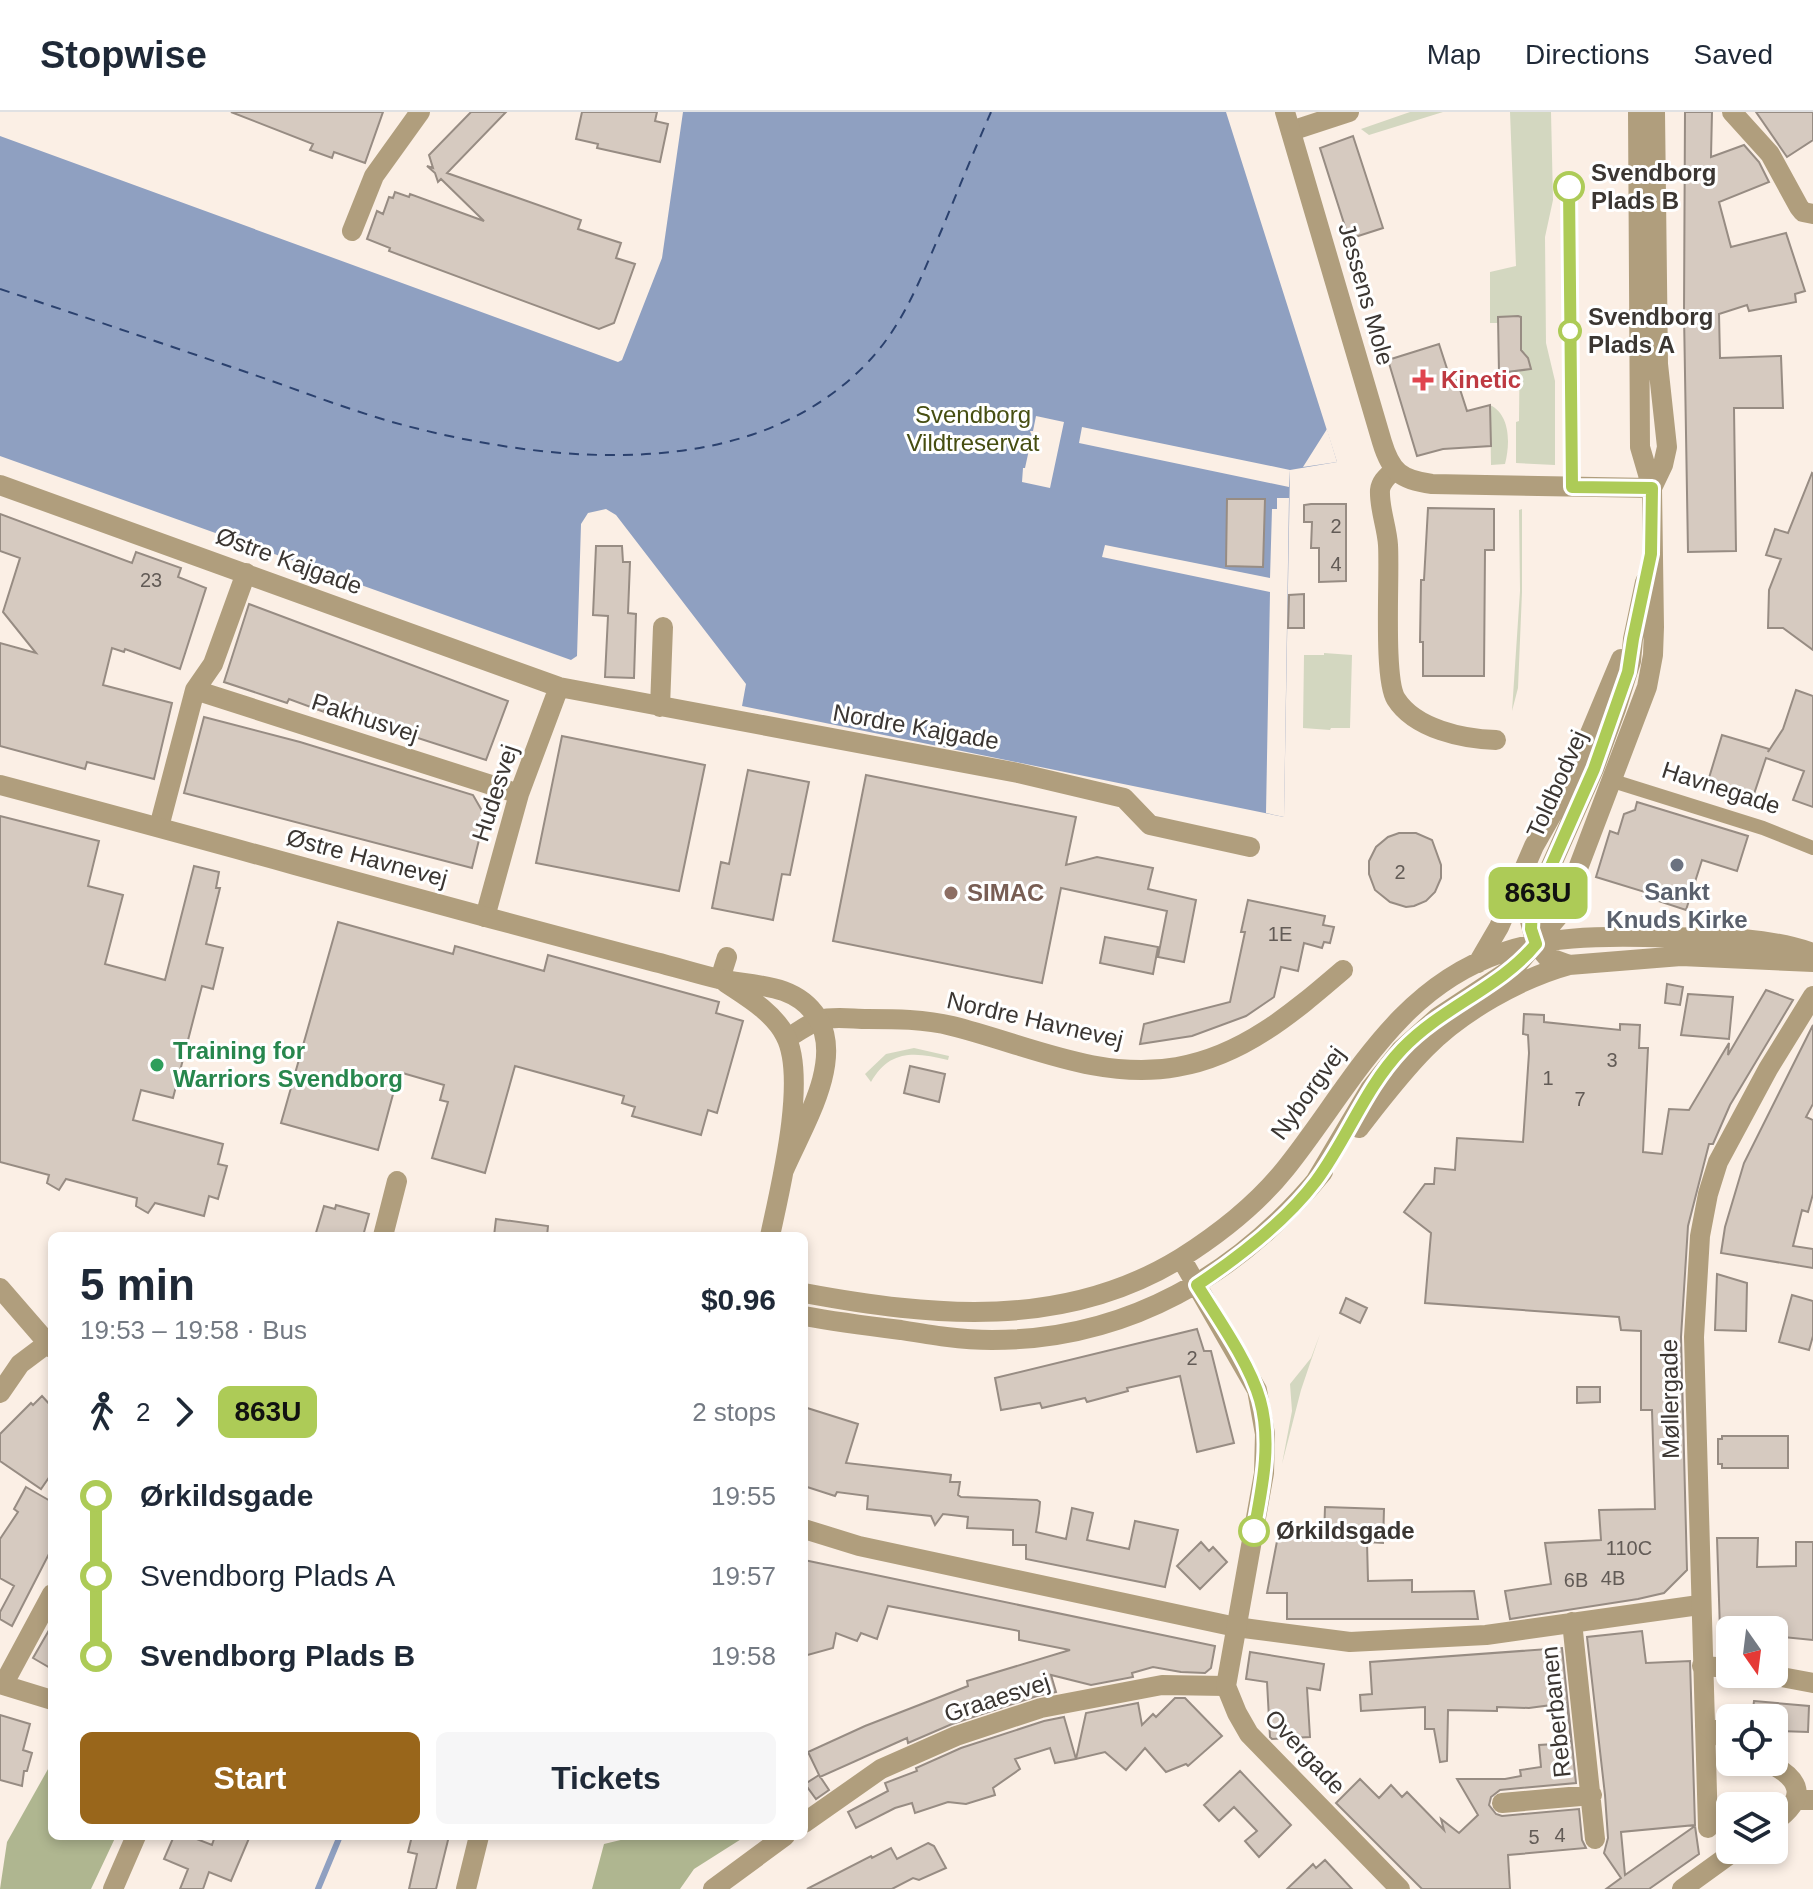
<!DOCTYPE html>
<html lang="en">
<head>
<meta charset="utf-8">
<style>
	body { margin:0; font-family:Helvetica,sans-serif; background:#f6f6f7; color:#1f2937; height:100vh; display:flex; flex-direction:column; font-size:30px; white-space:nowrap }
	* { box-sizing:border-box; margin:0 }
	p { font-size:26px; color:#747a83 }
	.icon { flex:none; width:44px; height:44px; fill:none; stroke:currentColor; stroke-width:2; stroke-linecap:round; stroke-linejoin:round }
	.map { position:relative; flex:1; overflow:hidden }
	.drawer { position:absolute; left:48px; top:1120px; width:760px; height:608px; display:flex; flex-direction:column; background:#fff; border-radius:12px; box-shadow:0 4px 12px #0003 }
	.drawer>* { flex:none }
	.badge { padding:0 16px; border-radius:12px; font-size:28px; line-height:52px }
	.needle { width:52px; rotate:166deg }
	.tools { position:absolute; left:1716px; top:1504px; display:grid; gap:16px }
	.tools a { display:grid; place-items:center; width:72px; height:72px; border-radius:12px; background:#fff; box-shadow:0 4px 12px #0003; font-size:40px }
	.map>.badge { position:absolute; translate:-50% -50%; box-shadow:0 0 0 4px #fff }
	.legs { display:flex; align-items:center; gap:12px; height:88px; padding:0 32px; font-size:26px }
	.legs p { margin-inline-start:auto }
	.head { display:flex; align-items:center; justify-content:space-between; height:136px; padding:0 32px }
	h1 { font-size:44px; font-weight:700; line-height:60px }
	.action { display:flex; gap:16px; margin-top:auto; padding:16px 32px }
	.action a { flex:1; height:92px; border-radius:12px; background:#99661b; color:#fff; font-size:32px; font-weight:700; line-height:92px; text-align:center }
	.action a+a { background:#f6f6f7; color:#1f2937 }
	ul { padding:0 32px; list-style:none }
	li { display:flex; align-items:center; gap:28px; height:80px; font-size:30px }
	li i { display:grid; place-items:center; width:12px; height:100%; margin:0 10px; background:currentColor }
	li i::after { content:''; width:20px; height:20px; margin:-10px; border:6px solid; border-radius:50%; background:#fff }
	li p { margin-inline-start:auto }
	li:first-child i { background:linear-gradient(#0000 50%,currentColor 0) }
	li:last-child i { background:linear-gradient(currentColor 50%,#0000 0) }
	header { display:flex; align-items:center; gap:48px; box-sizing:border-box; height:112px; padding:0 40px; background:#fff; border-bottom:2px solid #e0e1e3 }
	header strong { font-size:38px }
	nav { display:flex; gap:44px; margin-inline-start:auto; font-size:28px }
	.map>svg:first-child { display:block }
	.green { fill:#d3d7c0 }
	.forest { fill:#afb690 }
	.water { fill:#8fa0c1 }
	.pier { fill:#fbefe5 }
	.lines { fill:none; stroke-linecap:round; stroke-linejoin:round }
	.stream { stroke:#8fa0c1; stroke-width:6 }
	.ferry { stroke:#2b416e; stroke-width:2; stroke-dasharray:10 8; stroke-linecap:butt }
	.building { fill:#d6cac0; stroke:#978c83; stroke-width:2 }
	.pedestrian { stroke:#b09e7d; stroke-width:14 }
	.minor { stroke:#b09e7d; stroke-width:20 }
	.tertiary { stroke:#b09e7d; stroke-width:20 }
	.line-1-casing { stroke:#fff; stroke-width:18 }
	.line-1 { stroke:#adcb57; stroke-width:12 }
	.stop-1-dot { fill:#fff; stroke:#adcb57; stroke-width:4 }
	.health-dot { fill:#e0444e; stroke:#fff; stroke-width:3 }
	.worship-dot { fill:#6b7280; stroke:#fff; stroke-width:3 }
	.education-dot { fill:#8d6e63; stroke:#fff; stroke-width:3 }
	.leisure-dot { fill:#2e9e5b; stroke:#fff; stroke-width:3 }
	.labels { text-anchor:middle; stroke-width:6; stroke-linejoin:round; paint-order:stroke }
	.number-label { font-size:20px; fill:#625b56 }
	.stop-label { font-size:24px; font-weight:bold; fill:#3b3632; stroke:#fff; text-anchor:start }
	.street-label { font-size:24px; fill:#3b3632; stroke:#fff }
	.health-label { font-size:24px; font-weight:bold; fill:#be3a42; stroke:#fff; text-anchor:start }
	.park-label { font-size:24px; fill:#464e11; stroke:#fff }
	.worship-label { font-size:24px; font-weight:bold; fill:#5b616d; stroke:#fff }
	.education-label { font-size:24px; font-weight:bold; fill:#785e54; stroke:#fff; text-anchor:start }
	.leisure-label { font-size:24px; font-weight:bold; fill:#27864d; stroke:#fff; text-anchor:start }
</style>
</head>
<body>
<header>
<strong>Stopwise</strong>
<nav><a>Map</a><a>Directions</a><a>Saved</a></nav>
</header>
<div class="map">
<svg width="1813" height="1777" viewBox="0 0 1813 1777">
	<rect width="100%" height="100%" fill="#fbefe5"/>
	<path class="green" d="M1410,0H1443L1369,23L1361,17Z
		M1510,0H1551L1553,88L1545,125L1546,231L1555,269V353L1516,351V310L1519,309L1520,207L1518,204H1510V207L1501,205L1499,211H1490V160L1516,154Z
		M1490,293C1511,303 1510,333 1505,352L1491,353Z
		M1522,397V480L1518,576L1512,599L1520,479L1519,398Z
		M1324,541L1352,543L1350,616H1331L1330,618L1303,616L1304,543H1324Z
		M914,936L949,944L948,948C915,940 890,937 871,970L865,962L886,942Z
		M1320,1222L1301,1278L1282,1352L1292,1299L1290,1272L1311,1246Z"/>
	<path class="forest" d="M52,1650V1724H116L91,1777H0L7,1730Z
		M637,1724H746L694,1757L680,1777H592L604,1732Z"/>
	<path class="water" d="M683,0H1226L1337,350L1290,358L1284,705L742,594L746,572L616,403L606,397L588,401L581,412L577,544L571,548L0,344V24L618,250L622,248L662,146Z"/>
	<path class="pier" d="M1036,304L1064,310L1050,376L1022,370L1023,356H1025L1032,324L1030,319H1033Z
		M1082,315L1290,358L1289,375L1079,331Z
		M1327,317L1337,350L1303,355Z
		M1277,386H1289L1284,705L1266,701L1270,480L1102,445L1105,433L1270,466L1272,397H1277Z"/>
	<g class="lines">
		<path class="stream" d="M318,1777L340,1724"/>
		<path class="ferry" d="M0,177C82,204 164,232 246,260C299,278 353,300 407,314C555,352 754,372 869,249C904,212 922,163 942,117C958,78 974,39 991,0"/>
	</g>
	<path class="building" d="M231,0H383L365,51L334,40L332,46L310,38L313,32Z
		M471,0H506L447,61L581,108L578,117L621,131L616,146L635,152L614,211L599,217L389,139L390,136L367,127L377,99L383,102L389,85L393,86L395,80L409,85L410,82L484,109L441,67L438,70L435,61L427,54L433,56L429,43Z
		M582,0H657L655,9L668,12L660,50L597,36L598,32L576,27Z
		M1685,0H1712L1711,45L1744,33L1759,50L1769,70L1719,90L1731,135L1786,121L1805,179L1795,182L1796,190L1749,199L1747,193L1719,202L1720,246L1781,244L1783,296H1734L1736,439L1688,440L1684,202Z
		M1756,0H1813V28L1787,45Z
		M1353,24L1383,116L1349,127L1320,36Z
		M1518,204L1521,205V238L1528,246L1531,257L1499,261L1498,205Z
		M1439,232L1451,269L1457,268L1467,299L1490,293L1491,334L1443,337L1417,344L1388,248Z
		M1812,361L1813,362V538L1783,516H1768L1769,478L1781,447L1766,443L1775,417L1788,421Z
		M1227,387H1265L1263,455L1226,454Z
		M1311,392H1346V469L1319,470V436H1311L1312,410H1304V393Z
		M1428,396L1494,397V438H1485L1484,564H1423V530H1420L1421,468H1424Z
		M0,402L132,451L136,440L181,456L178,465L206,476L180,557L125,537L124,540L112,536L103,573L172,591L154,667L87,650L85,657L0,634V531L36,541L3,500L20,446L0,439Z
		M596,434H622L623,450H630L628,501L636,502L634,566L605,565L608,504L593,503Z
		M1304,482V516H1288L1289,483Z
		M249,492L508,589L486,648L325,596L324,600L289,587L287,591L224,570Z
		M1796,578L1813,584V695L1793,688L1804,659L1766,646L1750,694L1705,679L1722,623L1769,637L1768,640L1783,617Z
		M204,605L300,630L473,683L485,704L472,756L184,681Z
		M562,624L705,653L679,779L536,751Z
		M748,658L809,670L790,763L782,762L773,808L712,796L721,750L729,752Z
		M866,663L1076,705L1066,753L1097,745L1153,756L1148,777L1196,788L1184,850L1158,845L1167,799L1061,776L1042,871L833,829Z
		M1637,690L1748,724L1737,759L1702,748L1686,798L1643,784L1645,780L1596,765L1610,719L1618,722L1624,702L1635,698Z
		M0,704L99,729L88,774L123,783L105,852L165,868L194,754L219,760L216,776H220L206,832L223,836L213,877L202,874L173,986L141,978L133,1008L223,1032L218,1052L227,1054L218,1087L209,1084L204,1104L155,1091L148,1101L136,1094L137,1086L66,1067L59,1078L47,1071L49,1063L0,1050Z
		M1399,721H1416L1432,728L1441,753V766L1435,780L1426,789L1414,794L1406,795L1390,790L1375,778L1369,762V749L1376,735L1388,725Z
		M1248,788L1325,804L1323,813L1334,815L1330,831L1324,830L1322,836L1304,831L1298,859L1281,855L1274,885L1246,904L1192,924L1140,932L1144,912L1230,890L1245,820H1241Z
		M338,810L453,842L455,834L544,859L548,843L719,890L716,901L743,909L717,1001L708,998L701,1023L632,1004L635,995L622,991L624,984L515,954L485,1061L432,1046L448,990L440,988L444,973L399,960L378,1038L281,1011Z
		M1105,825L1158,835L1153,862L1100,851Z
		M1667,872L1683,875L1680,893L1665,891Z
		M1766,878L1793,888L1730,993L1713,1032H1709L1688,1114L1681,1225L1687,1458L1664,1481L1638,1487L1510,1507L1505,1479L1551,1472L1545,1431L1601,1428L1599,1398L1655,1397L1652,1298H1641V1219L1621,1218L1619,1205L1425,1191L1431,1121L1404,1100L1425,1072H1434L1435,1056L1455,1058L1457,1026L1523,1030L1529,941L1528,923L1523,922L1524,902L1544,903V910L1620,918V912L1640,913L1639,936H1648L1643,1040L1662,1042L1669,997L1689,998L1729,931L1728,943Z
		M1688,882L1733,885L1729,927L1681,923Z
		M1813,913V992L1806,1005L1813,1008V1082L1808,1100L1802,1098L1793,1134L1813,1137V1156L1721,1141L1725,1115L1744,1051Z
		M910,954L945,962L939,990L904,981Z
		M336,1093L369,1102L363,1124H315L324,1094L335,1097Z
		M496,1107L548,1114L547,1124H494Z
		M1717,1162L1747,1171L1746,1219L1715,1218Z
		M1792,1183L1813,1189V1224L1809,1238L1779,1230Z
		M1346,1186L1367,1196L1360,1211L1340,1201Z
		M1197,1217L1204,1239H1211L1234,1331L1197,1340L1180,1264L1127,1276L1128,1279L1087,1290L1085,1286L1042,1296L1040,1291L1001,1298L995,1266Z
		M1577,1275H1600V1290L1577,1291Z
		M42,1284L52,1295V1361L41,1377L0,1349V1322L31,1291L33,1293Z
		M804,1295L858,1312L846,1351L951,1363L950,1370H960L958,1383L961,1385L1037,1388L1040,1390L1039,1401L1036,1420L1066,1427L1072,1396L1093,1401L1087,1428L1129,1437L1135,1409L1178,1418L1165,1475L1026,1447V1433H1013V1418L967,1416L968,1405L943,1402L935,1413L931,1404L867,1397L868,1384L837,1380L835,1384L804,1374Z
		M1722,1324H1788V1356H1722V1352H1718V1327H1722Z
		M26,1375L52,1390V1436L12,1514L0,1507V1500L14,1474L0,1466V1427L18,1400L14,1397Z
		M1325,1395L1384,1397L1383,1431L1367,1430L1368,1469L1412,1468V1480L1474,1479L1478,1507H1287V1481H1267L1278,1424L1324,1426Z
		M1717,1426H1758L1757,1455L1796,1454V1430H1813V1528L1774,1524V1518H1720Z
		M1201,1430L1209,1439L1213,1435L1227,1450L1200,1477L1177,1454Z
		M804,1448L1215,1534L1211,1556L1205,1561L1181,1560L1153,1555L1132,1561L1133,1565L1091,1573L1051,1563L1056,1580L1037,1584L952,1612L908,1631L907,1626L820,1665L808,1640L865,1614L968,1574L967,1569L1070,1538L1019,1528V1519L888,1494L877,1527L861,1521L857,1529L836,1521L833,1536L804,1544Z
		M52,1513V1557L33,1546Z
		M1642,1519L1646,1551L1690,1549L1695,1713L1621,1720L1625,1763L1695,1714L1699,1742L1649,1777H1606L1621,1766L1604,1741L1608,1726L1605,1683L1587,1525Z
		M1562,1536L1576,1671L1500,1678L1491,1685L1489,1693L1496,1702L1502,1704L1579,1697L1582,1728L1586,1736L1508,1743L1510,1777H1422L1336,1691L1360,1667L1379,1686L1391,1673L1402,1685L1407,1680L1444,1718L1441,1707L1459,1721L1478,1703L1457,1667H1505L1521,1664L1520,1658L1541,1655L1539,1633L1571,1631L1567,1591L1529,1596L1497,1595V1599L1448,1598L1447,1649L1440,1650L1434,1617H1425V1595L1361,1599L1360,1583L1372,1582L1370,1550Z
		M1250,1540L1324,1552L1320,1578L1307,1576L1310,1625L1272,1627L1270,1625L1267,1570L1246,1567Z
		M1175,1586H1185L1222,1624L1188,1654L1186,1652L1166,1660L1145,1636L1126,1658L1105,1640L1076,1647L1086,1601L1138,1591L1142,1613L1153,1602L1156,1605Z
		M1754,1589L1809,1594L1808,1620L1774,1619V1606H1752Z
		M0,1603L30,1612L23,1638L32,1641L27,1659H24L22,1674L0,1668Z
		M1064,1605L1076,1647L1055,1651L1050,1636L1015,1647L1020,1657L993,1676L995,1683L966,1692L948,1690L915,1701L912,1691L895,1696L856,1716L848,1700L888,1679L885,1671L917,1659L916,1656L961,1636L1044,1609Z
		M1240,1659L1291,1713L1259,1745L1245,1729L1257,1719L1234,1695L1219,1709L1204,1693Z
		M819,1663L829,1678L816,1687L805,1672Z
		M174,1724H189L212,1733L215,1724H250L231,1769L209,1760L203,1777H180L188,1757L164,1747Z
		M412,1724H449L436,1777H409L417,1742L408,1740Z
		M928,1731L934,1734L946,1756L919,1768L913,1766L892,1777H807L871,1744L872,1746L891,1736L897,1747Z
		M1325,1748L1352,1777H1287L1310,1755L1313,1752L1316,1756Z"/>
	<g class="lines">
		<path class="pedestrian" d="M1613,669L1763,716L1813,736"/>
		<path class="minor" d="M1732,0L1770,42L1799,95L1803,100L1813,102
			M1291,19L1349,0
			M352,119L374,64L420,0
			M1394,358C1388,364 1381,369 1380,378C1379,396 1387,415 1388,433C1390,464 1383,566 1396,587C1415,617 1463,627 1496,628
			M0,373L559,575L1018,661L1124,686L1150,713L1250,735
			M195,578L519,682
			M660,595L663,515
			M159,715L195,578L213,552L246,461
			M485,805L519,682L559,575
			M720,867L727,845
			M787,926C797,921 808,912 819,908C833,904 853,907 867,907C894,907 925,907 952,914C1025,932 1099,969 1177,955C1243,944 1294,900 1343,858
			M383,1124L397,1069
			M0,1176L52,1236
			M0,1281L20,1252L48,1231
			M804,1417L859,1434L1236,1515L1350,1530L1486,1523L1699,1493
			M1572,1510L1595,1727
			M1702,1554L1730,1556
			M1765,1562L1813,1571
			M0,1572L52,1588
			M3,1573L52,1482
			M1705,1612L1708,1716
			M1796,1688H1813
			M1502,1691L1592,1683
			M804,1711L881,1657L956,1624L1041,1596L1162,1573L1226,1574
			M466,1777L479,1724
			M713,1777L785,1724"/>
		<path class="tertiary" d="M1285,0L1382,330C1391,360 1401,368 1432,372L1652,376
			M1652,376L1663,353L1667,335L1658,252L1655,0
			M1645,470L1633,527L1631,549L1616,597L1594,657L1532,797L1530,809L1536,832L1547,845L1569,853L1681,844L1813,850
			M0,673C219,731 436,793 655,850C676,855 697,862 719,867C754,874 795,871 817,905C845,948 802,1016 784,1058
			M1478,851L1499,815L1534,734L1568,674L1621,547
			M726,871C747,885 773,900 785,923C808,965 780,1077 770,1124
			M1359,1016C1380,989 1401,961 1426,936C1461,900 1521,866 1569,853
			M1316,1068L1370,977L1401,938L1438,905L1517,853L1561,801L1647,575L1653,543L1654,515L1652,376L1640,335L1638,0
			M1181,1146L1257,1278L1265,1322L1264,1361L1226,1574L1237,1601L1249,1622L1400,1777
			M804,1181C933,1205 1064,1218 1181,1146C1219,1122 1258,1091 1286,1056C1350,976 1395,877 1501,841C1547,825 1597,824 1645,825C1700,826 1760,822 1813,841
			M804,1204C836,1210 868,1214 901,1218C931,1223 961,1228 992,1228C1127,1228 1239,1163 1323,1060
			M1730,1632L1705,1612L1694,1225L1700,1124L1708,1082L1718,1050L1768,957L1813,884
			M1767,1650C1802,1667 1808,1686 1774,1710
			M113,1777L136,1724
			M1682,1777L1736,1738"/>
	</g>
	<g class="lines">
		<g class="line-1-casing">
			<path id="line-1" d="M1254,1419C1262,1376 1272,1331 1260,1288C1250,1252 1217,1205 1197,1173C1239,1145 1285,1110 1316,1069C1348,1026 1364,977 1402,937C1443,894 1500,876 1536,832L1531,817L1532,797L1594,657L1628,560L1633,527L1651,442L1652,376L1572,375L1569,75"/>
		</g>
		<use href="#line-1" class="line-1"/>
	</g>
	<g class="stop-1-dot">
		<circle cx="1569" cy="75" r="14"/>
		<circle cx="1570" cy="219" r="10"/>
		<circle cx="1254" cy="1419" r="14"/>
	</g>
	<path class="health-dot" d="M1419 256h8v8h8v8h-8v8h-8v-8h-8v-8h8z"/>
	<circle class="worship-dot" cx="1677" cy="753" r="8"/>
	<circle class="education-dot" cx="951" cy="781" r="8"/>
	<circle class="leisure-dot" cx="157" cy="953" r="8"/>
	<g class="labels">
		<g class="number-label">
			<text x="1336" y="421">2</text>
			<text x="1336" y="459">4</text>
			<text x="151" y="475">23</text>
			<text x="1400" y="767">2</text>
			<text x="1280" y="829">1E</text>
			<text x="1612" y="955">3</text>
			<text x="1548" y="973">1</text>
			<text x="1580" y="994">7</text>
			<text x="1192" y="1253">2</text>
			<text x="1629" y="1443">110C</text>
			<text x="1613" y="1473">4B</text>
			<text x="1576" y="1475">6B</text>
			<text x="1560" y="1730">4</text>
			<text x="1534" y="1732">5</text>
		</g>
		<g class="stop-label">
			<text x="1591" y="69">Svendborg<tspan x="1591" dy="28">Plads B</tspan></text>
			<text x="1588" y="213">Svendborg<tspan x="1588" dy="28">Plads A</tspan></text>
			<text x="1276" y="1427">Ørkildsgade</text>
		</g>
		<g class="street-label">
			<text transform="translate(1366 182) rotate(74)" y="8">Jessens Mole</text>
			<text transform="translate(289 449) rotate(20)" y="8">Østre Kajgade</text>
			<text transform="translate(365 606) rotate(18)" y="8">Pakhusvej</text>
			<text transform="translate(916 615) rotate(10)" y="8">Nordre Kajgade</text>
			<text transform="translate(1557 672) rotate(-66)" y="8">Toldbodvej</text>
			<text transform="translate(1721 676) rotate(18)" y="8">Havnegade</text>
			<text transform="translate(495 681) rotate(-72)" y="8">Hudesvej</text>
			<text transform="translate(367 746) rotate(15)" y="8">Østre Havnevej</text>
			<text transform="translate(1035 908) rotate(13)" y="8">Nordre Havnevej</text>
			<text transform="translate(1308 981) rotate(-54)" y="8">Nyborgvej</text>
			<text transform="translate(1670 1287) rotate(-91)" y="8">Møllergade</text>
			<text transform="translate(997 1586) rotate(-18)" y="8">Graaesvej</text>
			<text transform="translate(1556 1600) rotate(-96)" y="8">Reberbanen</text>
			<text transform="translate(1305 1640) rotate(47)" y="8">Overgade</text>
		</g>
		<g class="health-label">
			<text x="1441" y="276">Kinetic</text>
		</g>
		<g class="park-label">
			<text x="973" y="311">Svendborg<tspan x="973" dy="28">Vildtreservat</tspan></text>
		</g>
		<g class="worship-label">
			<text x="1677" y="788">Sankt<tspan x="1677" dy="28">Knuds Kirke</tspan></text>
		</g>
		<g class="education-label">
			<text x="967" y="789">SIMAC</text>
		</g>
		<g class="leisure-label">
			<text x="173" y="947">Training for<tspan x="173" dy="28">Warriors Svendborg</tspan></text>
		</g>
	</g>
</svg>
<div class="tools">
<a><svg class="needle" viewBox="-14 -14 28 28"><path d="M0-13l5 13h-10z" fill="#e53935"/><path d="M0 13l5-13h-10z" fill="#747a83"/></svg></a>
<a><svg class="icon" aria-label="locate" viewBox="0 0 24 24"><circle cx="12" cy="12" r="6"/><path d="M12 2v4M12 18v4M2 12h4M18 12h4"/></svg></a>
<a><svg class="icon" aria-label="layers" viewBox="0 0 24 24"><path d="M12 4l9 5-9 5-9-5zM3 14l9 5 9-5"/></svg></a>
</div>
<b class="badge" style="left:1538px;top:781px;background:#adcb57;color:#111">863U</b>
<section class="drawer">
<div class="head"><div><h1>5 min</h1><p>19:53 – 19:58 · Bus</p></div><b>$0.96</b></div>
<div class="legs"><svg class="icon" aria-label="walk" viewBox="0 0 24 24"><circle cx="13" cy="4" r="2"/><path d="M13 8l-2 6 4 7M11 14l-3 7M7 12l3-4h3l4 4"/></svg>2<svg class="icon" aria-label="forward" viewBox="0 0 24 24"><path d="M9 5l7 7-7 7"/></svg><b class="badge" style="background:#adcb57;color:#111">863U</b><p>2 stops</p></div>
<ul>
<li><i style="color:#adcb57"></i><b>Ørkildsgade</b><p>19:55</p></li>
<li><i style="color:#adcb57"></i><span>Svendborg Plads A</span><p>19:57</p></li>
<li><i style="color:#adcb57"></i><b>Svendborg Plads B</b><p>19:58</p></li>
</ul>
<div class="action"><a>Start</a><a>Tickets</a></div>
</section>
</div>
</body>
</html>
